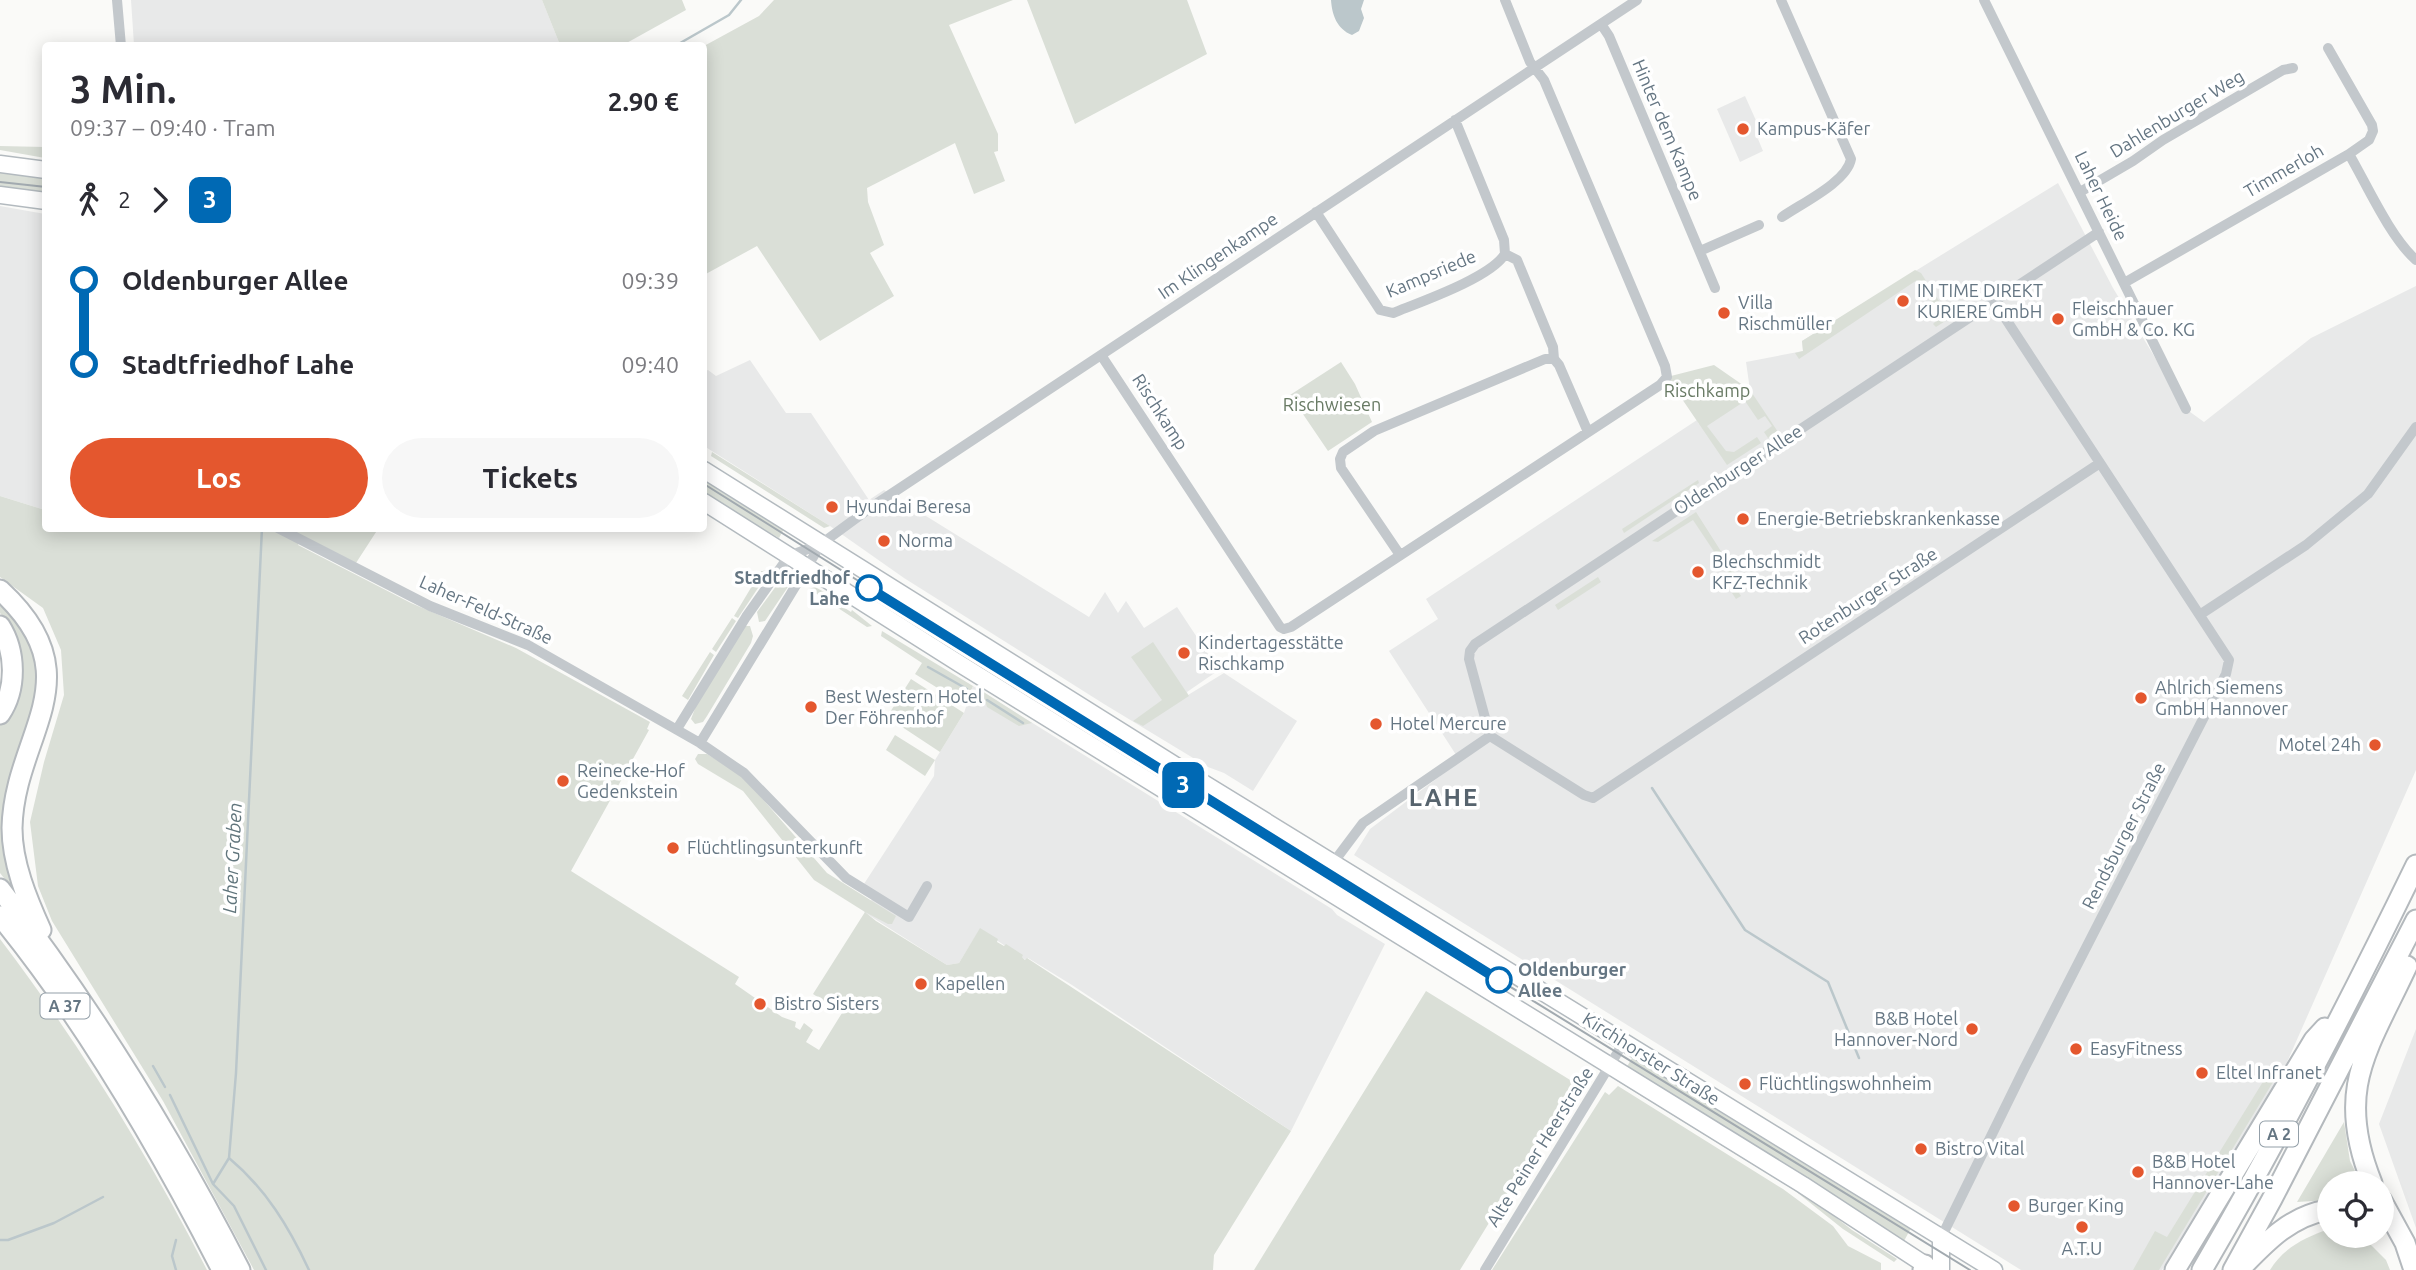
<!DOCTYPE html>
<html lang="de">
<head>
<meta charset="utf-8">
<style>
	body { margin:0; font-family:Ubuntu,sans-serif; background:#f7f7f7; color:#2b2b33; height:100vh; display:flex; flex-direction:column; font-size:26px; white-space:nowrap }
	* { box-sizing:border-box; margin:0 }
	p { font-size:23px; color:#7c7c81 }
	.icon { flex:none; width:38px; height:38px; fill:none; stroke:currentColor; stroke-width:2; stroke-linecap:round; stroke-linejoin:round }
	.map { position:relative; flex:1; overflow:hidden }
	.sheet { position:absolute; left:42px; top:42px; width:665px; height:490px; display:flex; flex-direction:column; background:#fff; border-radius:7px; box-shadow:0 4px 18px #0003 }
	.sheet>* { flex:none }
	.badge { padding:0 14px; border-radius:10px; font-size:24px; line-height:46px }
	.buttons { position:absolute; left:2317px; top:1171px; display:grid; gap:14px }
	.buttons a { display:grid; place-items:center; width:77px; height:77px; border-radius:50%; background:#fff; box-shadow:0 4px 18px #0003; font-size:35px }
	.map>.badge { position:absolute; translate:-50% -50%; box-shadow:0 0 0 4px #fff }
	.legs { display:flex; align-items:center; gap:10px; height:77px; padding:0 28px; font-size:23px }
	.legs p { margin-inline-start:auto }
	.headline { display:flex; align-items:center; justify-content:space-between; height:119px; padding:0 28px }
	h1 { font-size:38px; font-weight:700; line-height:52px }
	.action { display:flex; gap:14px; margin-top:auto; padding:14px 28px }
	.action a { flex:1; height:80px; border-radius:42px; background:#e4572e; color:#fff; font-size:28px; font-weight:700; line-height:80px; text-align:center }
	.action a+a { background:#f7f7f7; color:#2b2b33 }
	ul { padding:0 28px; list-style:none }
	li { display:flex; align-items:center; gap:24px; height:84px; font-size:26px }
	li i { display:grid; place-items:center; width:10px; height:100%; margin:0 9px; background:currentColor }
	li i::after { content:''; width:18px; height:18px; margin:-9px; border:5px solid; border-radius:50%; background:#fff }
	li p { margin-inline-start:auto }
	li:first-child i { background:linear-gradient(#0000 50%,currentColor 0) }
	li:last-child i { background:linear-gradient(currentColor 50%,#0000 0) }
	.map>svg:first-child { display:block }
	.built { fill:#e8e9e9 }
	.green { fill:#dadfd7 }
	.water { fill:#bbc7cb }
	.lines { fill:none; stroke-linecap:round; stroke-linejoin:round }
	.stream { stroke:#bbc7cb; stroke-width:2.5 }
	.secondary-casing { stroke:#b3babf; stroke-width:19 }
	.highway-casing { stroke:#b4b9bd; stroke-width:23 }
	.street { stroke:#c3c8cc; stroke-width:10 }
	.secondary { stroke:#fff; stroke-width:16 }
	.highway { stroke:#fff; stroke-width:19 }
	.tram { stroke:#a2aab0; stroke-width:2 }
	.line-1-casing { stroke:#fff; stroke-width:16 }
	.line-1 { stroke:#0069b4; stroke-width:10 }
	.poi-dot { fill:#e4572e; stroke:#fff; stroke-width:2.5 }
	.stop-1-dot { fill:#fff; stroke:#0069b4; stroke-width:3.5 }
	.labels { text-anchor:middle; stroke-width:7; stroke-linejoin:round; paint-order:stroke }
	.shield { fill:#fff; stroke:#939fa8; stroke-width:2 }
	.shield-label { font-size:16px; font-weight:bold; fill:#657683 }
	.street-label { font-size:18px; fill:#657683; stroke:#fff }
	.poi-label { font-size:18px; fill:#657683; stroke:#fff; text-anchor:start }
	.park-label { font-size:18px; fill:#687a64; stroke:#fff }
	.stop-label { font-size:18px; font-weight:bold; fill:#657683; stroke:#fff; text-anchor:end }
	.water-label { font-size:19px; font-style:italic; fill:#60757c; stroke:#fff }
	.district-label { font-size:24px; font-weight:bold; letter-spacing:2px; fill:#57646e; stroke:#fff }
</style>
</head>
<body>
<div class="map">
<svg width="2416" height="1270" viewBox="0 0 2416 1270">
	<rect width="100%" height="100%" fill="#fafaf8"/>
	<path class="built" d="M131,0H542L560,45H134Z
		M1745,96L1763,136L1758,139L1763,151L1740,162L1717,109Z
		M2058,183L2113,288L2186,409L2204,422L2311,338L2416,286V770L2284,1069L2162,1270H2021L1354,855L1370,829L1460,761L1389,651L1438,619L1426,599L1697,420L1699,424L1750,390L1746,362L1803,351L1802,341Z
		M0,206L45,214V510L0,496Z
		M750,360L786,413H811L869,500L884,490L1089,617L1105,592L1118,613L1126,601L1144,628L1177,607L1214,663L1216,672L1187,692L1188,695L1224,673L1297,721L1253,791L1224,773L1208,767L1104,704L904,578L830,526L704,446V372L708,370L716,376Z
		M973,686L1332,909L1337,915L1385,944L1291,1131L1072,985L1028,958L1026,960L980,929L959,963L947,965L864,912L874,896L862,887L934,776L935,760L964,713Z
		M2416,1029V1228L2379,1124Z"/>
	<path class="green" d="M542,0H682L686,10L623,45H560Z
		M774,0H1013L949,25L998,134V151L994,152L1005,181L974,194L955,143L867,188L868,202L884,245L870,253L894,296L820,341L757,246L704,275V46L759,16Z
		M1027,0H1187L1207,54L1075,124Z
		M0,146L45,147V158L0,150Z
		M0,171L45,175V193L0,188Z
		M1915,270L1921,273L1950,318L1936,327L1933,324L1941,316L1917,280L1799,359L1795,353L1803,351L1802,341Z
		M1341,362L1355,384L1372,422L1328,451L1290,395Z
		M1714,365L1750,390L1778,432L1768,438L1764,432L1772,426L1765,416L1758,420L1745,401L1707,426L1726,451L1734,452L1757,437L1761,443L1727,465L1667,377Z
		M712,452L830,526L824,528L711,456Z
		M704,476L785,527L779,538L704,495Z
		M1698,480L1699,483L1624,533L1622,529Z
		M0,496L45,510L46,528L378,529L356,563L303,536L298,545L411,603L516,648L650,722L647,729L649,730L571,871L739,977L735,984L782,1017L796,1022L795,1027L800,1030L804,1023L813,1030L806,1042L819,1050L842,1013L813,994L865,912L814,880L743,791L698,764L695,759L698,754H707L741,774L827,873L896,916L892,924H888L865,912L876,921L947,965L959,963L980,928L998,939L997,942L1004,946L1006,944L1023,955L1022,957L1025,960L1027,958L1291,1131L1214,1255L1213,1270H254L163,1101L52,921L38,886L30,822L44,762L64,695L61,650L43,608L0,577Z
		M1696,512L1745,589L1739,593L1741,596L1736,599L1732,593L1740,587L1735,579L1733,580L1693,520L1658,542L1652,541Z
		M770,570L738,618L734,616L761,571Z
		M1598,577L1601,582L1558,610L1555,605Z
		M782,578L790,584L765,621L759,622L757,612Z
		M815,587L835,598L834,601L851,612L852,610L872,626L867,627L809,589Z
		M0,600L17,618L37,662V696L10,787L19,897L0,873V725L16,699L4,618L0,613Z
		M732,618L736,621L716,652L712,649Z
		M745,626H750L753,636L751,643L707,716L703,722L695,724L691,719L696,706Z
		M882,631L973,686L965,705L915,674L922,663L881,636Z
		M1153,642L1189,696L1143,726L1133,721L1162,700L1131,657Z
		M977,650L1308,855L1301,866L970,661Z
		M710,652L714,655L688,700L682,696Z
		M911,679L964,713L940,752L887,717Z
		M982,691L1032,723L1019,726L987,707Z
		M895,735L935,760L925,776L886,750Z
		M1354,884L1463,950L1455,964L1346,898Z
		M0,939C79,1043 147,1153 207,1270H0Z
		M1426,991L1575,1083L1460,1270H1254Z
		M1632,1058L1911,1228L1904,1241L1625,1070Z
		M2269,1072L2276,1077L2159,1270H2133L2155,1231L2167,1237Z
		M1617,1081H1624L1816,1202L1852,1230L1897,1259L1894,1262L1843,1229L1794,1190Z
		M1618,1086L1783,1189L1833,1226L1848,1246L1881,1263V1270H1492L1605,1092L1609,1095Z
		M2344,1122L2350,1161L2361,1183H2329V1200L2297,1202Z
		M2329,1229V1236H2362L2386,1260L2390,1270H2270C2283,1248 2306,1237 2329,1229Z"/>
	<path class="water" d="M1331,0H1364L1361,9L1364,18L1359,31L1352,35C1337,29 1332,15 1331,0Z"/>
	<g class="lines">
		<path class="stream" d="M675,46L729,15L741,0
			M928,667L967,689
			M987,700L1023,723
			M1652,788L1745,930L1828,982L1859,1058
			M153,1066L165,1087
			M170,1095L213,1184L234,1206L266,1270
			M229,1158C266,1189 289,1227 309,1270
			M213,1184L229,1158L236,1073L262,528
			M0,1240H8L54,1223L103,1197
			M176,1270L172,1256L176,1240"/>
		<g class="secondary-casing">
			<path id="secondary" d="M0,164L46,170
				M0,195L46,201
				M704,470L1205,784L1994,1270
				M704,502L960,664L1803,1185L1933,1270
				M1941,1270V1238"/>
		</g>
		<g class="highway-casing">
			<path id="highway" d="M0,590C96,678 14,733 12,828C12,863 27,899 41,930
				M0,626C16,651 17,689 0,714
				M0,889C92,1008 171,1136 240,1270
				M0,916C86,1021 160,1149 222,1270
				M2372,1183C2334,1089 2368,1050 2407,966
				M2382,1201L2405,1243L2414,1270
				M2242,1267C2267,1241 2292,1215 2329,1210
				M1923,1270L1925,1265
				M2175,1270L2314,1040L2325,1028
				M2202,1270C2279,1138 2349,1003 2416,865
				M2233,1270L2272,1199L2416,920"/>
		</g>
		<path class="street" d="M117,0L121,46
			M1781,0L1851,159C1847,182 1802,203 1782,217
			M1984,0L2186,409
			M1601,24L1609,36L1715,288
			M2349,154C2367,185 2390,237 2416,260
			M2080,192L2133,161L2163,140L2283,70L2293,68
			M1316,212L1380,310L1393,313C1420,302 1490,278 1505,254L1504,240L1455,120
			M1700,251L1759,225
			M1505,254L1517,260L1553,347L1554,359L1559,365L1588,432
			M2124,283L2349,154L2369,140L2373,131L2372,125L2328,48
			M1101,355L1280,627L1284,629L1291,627L1660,385L1667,377L1665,366L1544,80L1530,62L1505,0
			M278,528L430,606L528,645L700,743L744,773L846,878L909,917L927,886
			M1400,555L1341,468L1340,459L1343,452L1374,431L1545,359H1554
			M2201,614L2306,545L2368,494L2416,427
			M677,729L746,617L789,556L821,544L870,508L1637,0
			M1490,736L1469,659L1470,651L1475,644L2099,232
			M1490,736L1584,795L1593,798L2100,463
			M700,743L821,544
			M1333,863L1363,823L1490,736
			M1941,1238L2023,1071L2226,674L2229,660L1994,301
			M1485,1270L1624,1042"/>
		<use href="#secondary" class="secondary"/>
		<use href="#highway" class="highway"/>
		<path class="tram" d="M0,182L46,187
			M704,484L1220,808L1970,1270"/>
	</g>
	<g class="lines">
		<g class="line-1-casing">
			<path id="line-1" d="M869,588L1499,980"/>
		</g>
		<use href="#line-1" class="line-1"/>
	</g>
	<g class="poi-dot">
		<circle cx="1743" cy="129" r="7"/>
		<circle cx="1903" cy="301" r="7"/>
		<circle cx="1724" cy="313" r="7"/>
		<circle cx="2058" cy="319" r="7"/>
		<circle cx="832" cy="507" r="7"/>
		<circle cx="1743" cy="519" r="7"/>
		<circle cx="884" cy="541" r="7"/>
		<circle cx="1698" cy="572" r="7"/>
		<circle cx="1184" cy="653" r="7"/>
		<circle cx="2141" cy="698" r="7"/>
		<circle cx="811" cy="707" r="7"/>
		<circle cx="1376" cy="724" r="7"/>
		<circle cx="2375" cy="745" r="7"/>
		<circle cx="563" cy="781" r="7"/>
		<circle cx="673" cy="848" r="7"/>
		<circle cx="921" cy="984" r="7"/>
		<circle cx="760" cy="1004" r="7"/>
		<circle cx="1972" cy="1029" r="7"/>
		<circle cx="2076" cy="1049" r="7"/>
		<circle cx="2202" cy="1073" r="7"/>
		<circle cx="1745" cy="1084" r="7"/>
		<circle cx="1921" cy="1149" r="7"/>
		<circle cx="2138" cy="1172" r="7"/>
		<circle cx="2014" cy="1206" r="7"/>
		<circle cx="2082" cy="1227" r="7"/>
	</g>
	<g class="stop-1-dot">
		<circle cx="869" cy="588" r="12"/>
		<circle cx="1499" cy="980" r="12"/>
	</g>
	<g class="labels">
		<g class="shield">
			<rect x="40.5" y="993.5" width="49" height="25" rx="5"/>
			<rect x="2260" y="1121.5" width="38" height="25" rx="5"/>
		</g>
		<g class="shield-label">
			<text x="65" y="1012">A 37</text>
			<text x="2279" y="1140">A 2</text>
		</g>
		<g class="street-label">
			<text transform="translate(2177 114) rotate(-31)" y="6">Dahlenburger Weg</text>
			<text transform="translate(1667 130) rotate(67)" y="6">Hinter dem Kampe</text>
			<text transform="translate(2284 171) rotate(-30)" y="6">Timmerloh</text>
			<text transform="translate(2101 196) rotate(64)" y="6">Laher Heide</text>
			<text transform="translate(1218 256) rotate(-34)" y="6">Im Klingenkampe</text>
			<text transform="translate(1431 274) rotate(-23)" y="6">Kampsriede</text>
			<text transform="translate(1160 412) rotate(57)" y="6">Rischkamp</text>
			<text transform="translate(1738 470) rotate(-33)" y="6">Oldenburger Allee</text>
			<text transform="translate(1868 596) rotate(-33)" y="6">Rotenburger Straße</text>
			<text transform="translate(486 610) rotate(24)" y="6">Laher-Feld-Straße</text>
			<text transform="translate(2124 836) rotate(-63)" y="6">Rendsburger Straße</text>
			<text transform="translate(1651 1059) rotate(32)" y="6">Kirchhorster Straße</text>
			<text transform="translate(1540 1147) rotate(-58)" y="6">Alte Peiner Heerstraße</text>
		</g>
		<g class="poi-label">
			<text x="1757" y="135">Kampus-Käfer</text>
			<text x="1917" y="297">IN TIME DIREKT<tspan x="1917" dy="21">KURIERE GmbH</tspan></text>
			<text x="1738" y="309">Villa<tspan x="1738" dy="21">Rischmüller</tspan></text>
			<text x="2072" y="315">Fleischhauer<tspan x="2072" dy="21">GmbH &amp; Co. KG</tspan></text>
			<text x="846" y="513">Hyundai Beresa</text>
			<text x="1757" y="525">Energie-Betriebskrankenkasse</text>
			<text x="898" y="547">Norma</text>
			<text x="1712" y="568">Blechschmidt<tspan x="1712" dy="21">KFZ-Technik</tspan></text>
			<text x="1198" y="649">Kindertagesstätte<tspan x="1198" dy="21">Rischkamp</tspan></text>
			<text x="2155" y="694">Ahlrich Siemens<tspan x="2155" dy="21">GmbH Hannover</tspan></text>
			<text x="825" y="703">Best Western Hotel<tspan x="825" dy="21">Der Föhrenhof</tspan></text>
			<text x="1390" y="730">Hotel Mercure</text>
			<text x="2361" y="751" text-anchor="end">Motel 24h</text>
			<text x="577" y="777">Reinecke-Hof<tspan x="577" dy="21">Gedenkstein</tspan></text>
			<text x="687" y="854">Flüchtlingsunterkunft</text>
			<text x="935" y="990">Kapellen</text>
			<text x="774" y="1010">Bistro Sisters</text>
			<text x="1958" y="1025" text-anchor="end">B&amp;B Hotel<tspan x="1958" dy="21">Hannover-Nord</tspan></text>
			<text x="2090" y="1055">EasyFitness</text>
			<text x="2216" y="1079">Eltel Infranet</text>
			<text x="1759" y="1090">Flüchtlingswohnheim</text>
			<text x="1935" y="1155">Bistro Vital</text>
			<text x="2152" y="1168">B&amp;B Hotel<tspan x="2152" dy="21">Hannover-Lahe</tspan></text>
			<text x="2028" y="1212">Burger King</text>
			<text x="2082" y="1255" text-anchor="middle">A.T.U</text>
		</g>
		<g class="park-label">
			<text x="1707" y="397">Rischkamp</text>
			<text x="1332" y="411">Rischwiesen</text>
		</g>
		<g class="stop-label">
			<text x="850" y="584">Stadtfriedhof<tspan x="850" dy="21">Lahe</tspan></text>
			<text x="1518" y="976" text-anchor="start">Oldenburger<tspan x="1518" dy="21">Allee</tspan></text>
		</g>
		<g class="water-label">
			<text transform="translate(232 858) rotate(-87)" y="7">Laher Graben</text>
		</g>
		<g class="district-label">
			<text x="1444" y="806">LAHE</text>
		</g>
	</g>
</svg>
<div class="buttons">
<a><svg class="icon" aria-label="locate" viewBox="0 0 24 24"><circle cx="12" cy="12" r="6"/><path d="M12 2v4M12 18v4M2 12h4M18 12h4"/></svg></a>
</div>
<b class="badge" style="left:1183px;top:785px;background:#0069b4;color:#fff">3</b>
<section class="sheet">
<div class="headline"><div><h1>3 Min.</h1><p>09:37 – 09:40 · Tram</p></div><b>2.90 €</b></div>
<div class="legs"><svg class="icon" aria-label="walk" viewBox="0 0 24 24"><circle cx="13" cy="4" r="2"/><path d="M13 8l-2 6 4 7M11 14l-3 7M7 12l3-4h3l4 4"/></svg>2<svg class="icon" aria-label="forward" viewBox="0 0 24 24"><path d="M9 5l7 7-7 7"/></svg><b class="badge" style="background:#0069b4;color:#fff">3</b></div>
<ul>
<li><i style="color:#0069b4"></i><b>Oldenburger Allee</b><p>09:39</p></li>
<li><i style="color:#0069b4"></i><b>Stadtfriedhof Lahe</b><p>09:40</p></li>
</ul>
<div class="action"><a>Los</a><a>Tickets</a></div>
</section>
</div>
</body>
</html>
